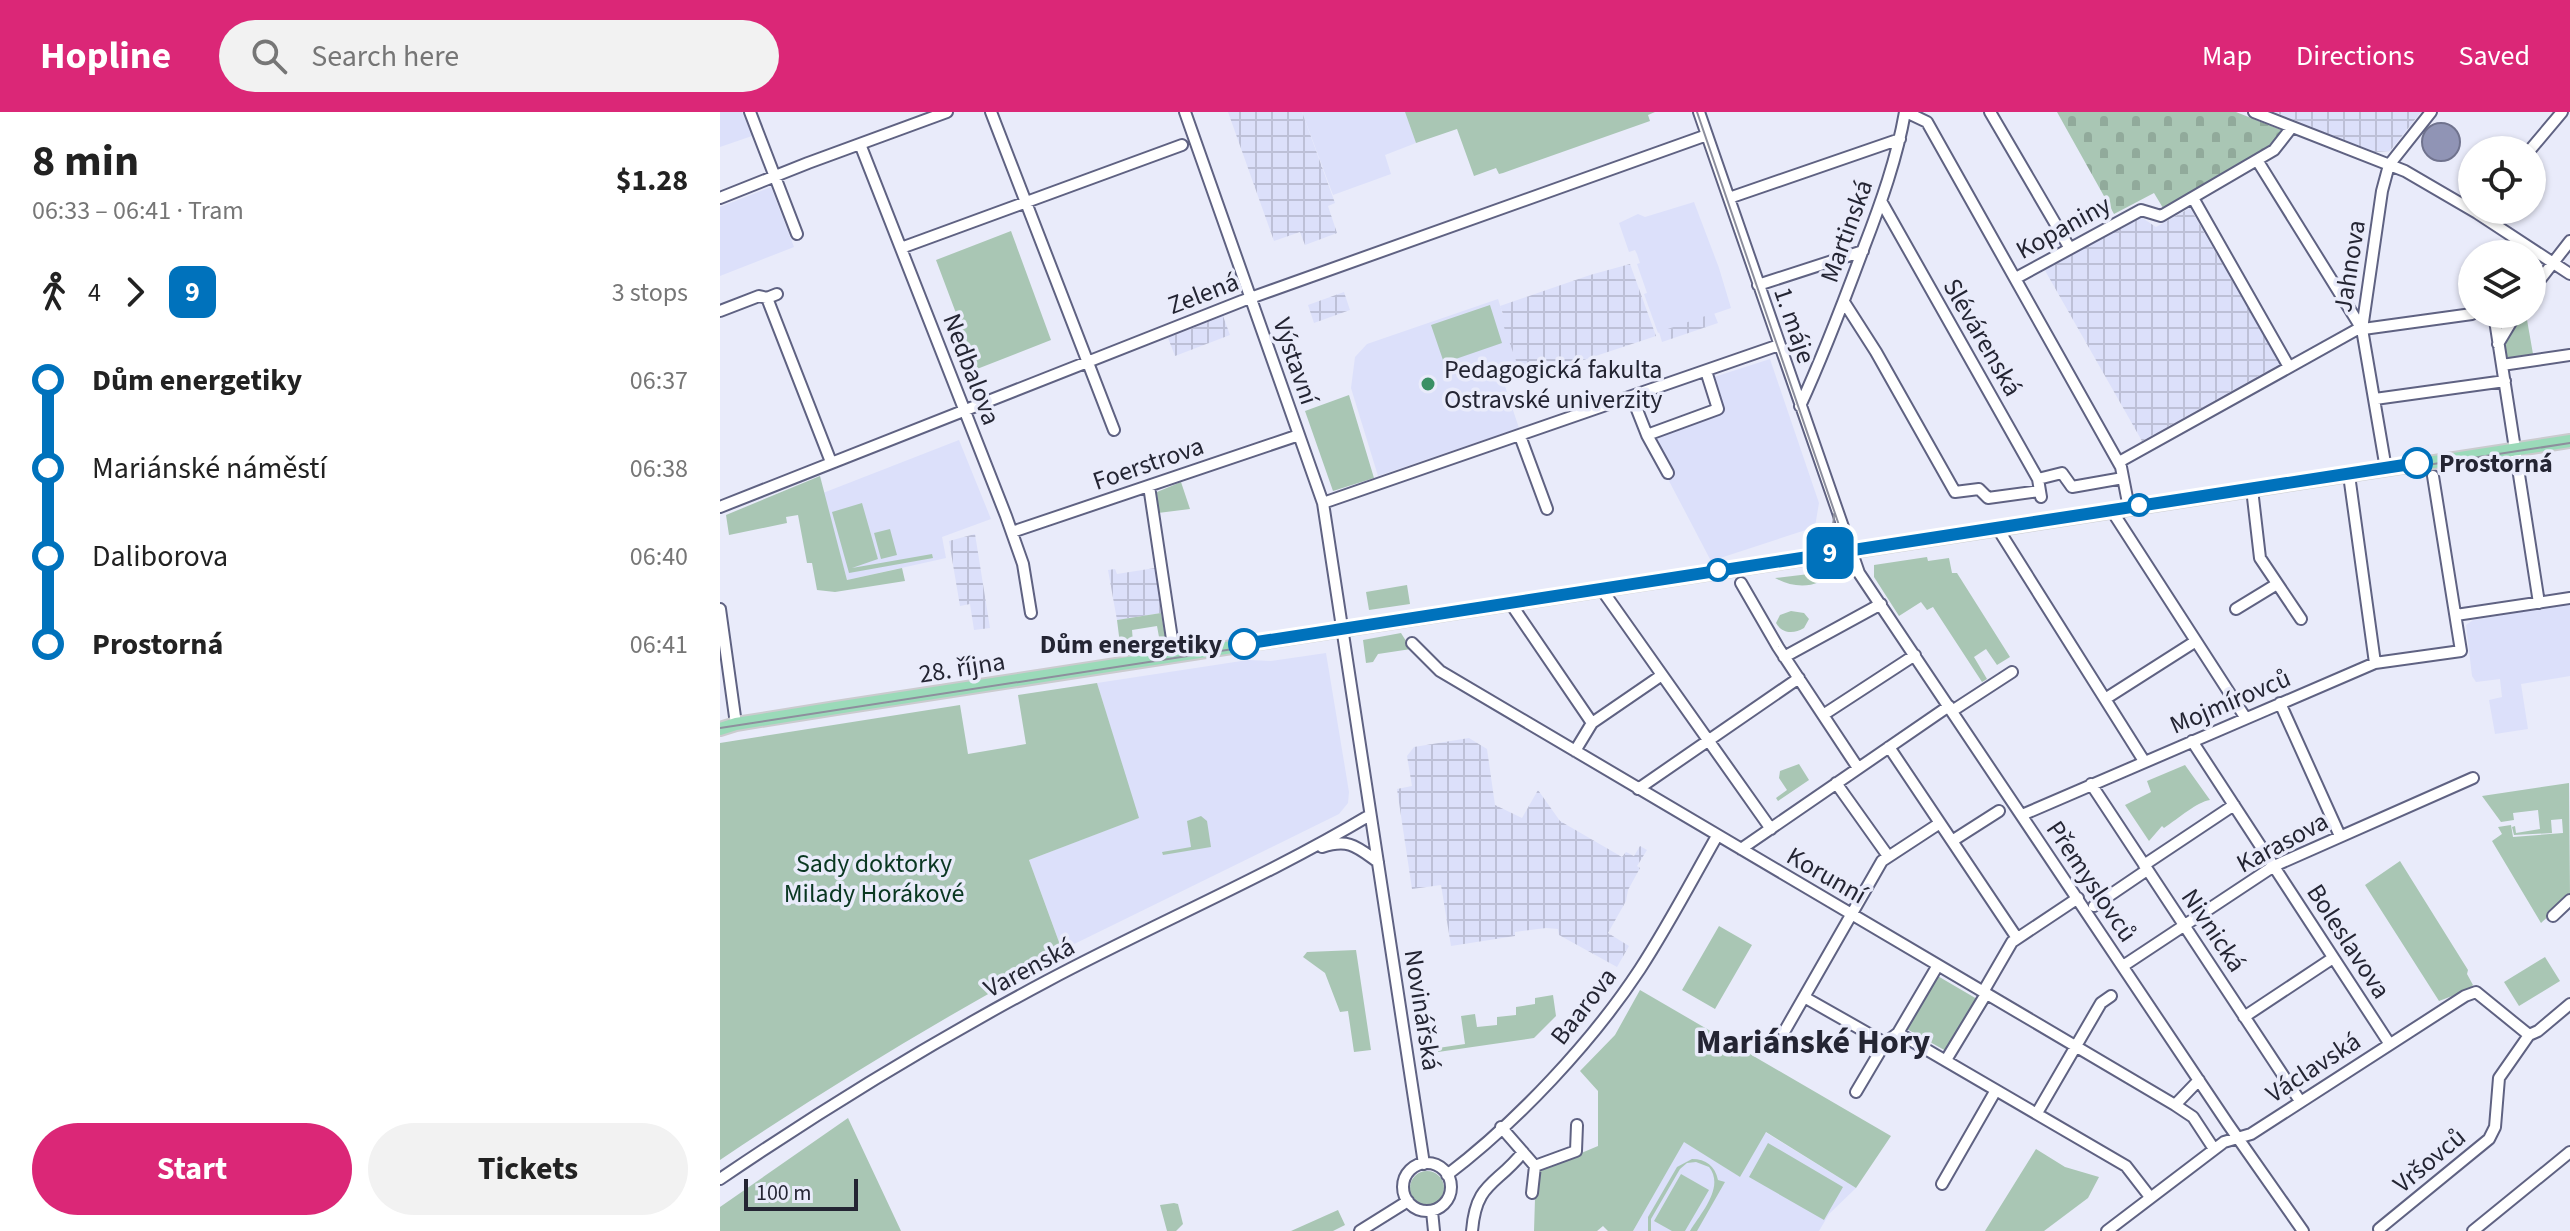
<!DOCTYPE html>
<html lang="en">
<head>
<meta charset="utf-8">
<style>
	body { margin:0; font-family:"Source Sans 3",sans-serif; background:#f2f2f2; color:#222; height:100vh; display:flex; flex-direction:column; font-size:30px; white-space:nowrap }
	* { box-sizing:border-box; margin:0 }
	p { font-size:26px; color:#767676 }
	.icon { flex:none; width:44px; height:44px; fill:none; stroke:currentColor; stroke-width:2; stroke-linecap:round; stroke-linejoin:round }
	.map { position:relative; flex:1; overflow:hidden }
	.details { display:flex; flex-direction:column; background:#fff; width:720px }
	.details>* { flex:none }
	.badge { padding:0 16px; border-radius:12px; font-size:28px; line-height:52px }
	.fabs { position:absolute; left:1738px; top:24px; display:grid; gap:16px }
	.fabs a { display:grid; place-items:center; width:88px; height:88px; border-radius:50%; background:#fff; box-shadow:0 2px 6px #0004; font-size:40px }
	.scale { position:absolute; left:24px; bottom:20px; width:114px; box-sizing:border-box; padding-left:8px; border:4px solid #242533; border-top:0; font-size:22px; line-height:28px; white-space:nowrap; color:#242533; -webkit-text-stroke:6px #e9ebfa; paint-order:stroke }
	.map>.badge { position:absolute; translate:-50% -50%; box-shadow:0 0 0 4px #fff }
	.legs { display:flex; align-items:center; gap:12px; height:88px; padding:0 32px; font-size:26px }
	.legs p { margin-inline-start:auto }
	.headline { display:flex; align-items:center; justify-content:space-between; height:136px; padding:0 32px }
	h1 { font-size:44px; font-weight:700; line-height:60px }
	.button { display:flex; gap:16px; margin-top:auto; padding:16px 32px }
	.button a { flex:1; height:92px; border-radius:48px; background:#db2777; color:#fff; font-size:32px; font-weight:700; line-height:92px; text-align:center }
	.button a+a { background:#f2f2f2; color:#222 }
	ul { padding:0 32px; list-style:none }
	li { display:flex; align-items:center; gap:28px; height:88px; font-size:30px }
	li i { display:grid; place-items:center; width:12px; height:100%; margin:0 10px; background:currentColor }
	li i::after { content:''; width:20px; height:20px; margin:-10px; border:6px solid; border-radius:50%; background:#fff }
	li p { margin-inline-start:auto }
	li:first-child i { background:linear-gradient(#0000 50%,currentColor 0) }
	li:last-child i { background:linear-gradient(currentColor 50%,#0000 0) }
	header { display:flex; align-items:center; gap:48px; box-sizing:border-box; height:112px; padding:0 40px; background:#db2777; color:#fff }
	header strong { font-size:38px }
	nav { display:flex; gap:44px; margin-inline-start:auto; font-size:28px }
	.search { width:560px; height:72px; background:#f2f2f2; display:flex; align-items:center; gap:20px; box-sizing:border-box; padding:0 28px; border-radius:44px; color:#767676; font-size:30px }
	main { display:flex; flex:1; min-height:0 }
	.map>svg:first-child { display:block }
	.built { fill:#dce0fa }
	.industrial { fill:url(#industrial-grid) }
	.green { fill:#a9c6b4 }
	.cemetery { fill:url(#cemetery-stones) }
	.water { fill:#9094b5; stroke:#70738e; stroke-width:2 }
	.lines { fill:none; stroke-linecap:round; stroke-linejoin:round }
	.minor-casing { stroke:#5f6282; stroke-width:14 }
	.major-casing { stroke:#cacbce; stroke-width:16 }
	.minor { stroke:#fff; stroke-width:10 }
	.major { stroke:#9bdab9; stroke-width:12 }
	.tram { stroke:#8d8f9d; stroke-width:2 }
	.line-1-casing { stroke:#fff; stroke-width:18 }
	.line-1 { stroke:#0072bc; stroke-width:12 }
	.poi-dot { fill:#3a9064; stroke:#e9ebfa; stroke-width:3 }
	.stop-1-dot { fill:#fff; stroke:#0072bc; stroke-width:4 }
	.labels { text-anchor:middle; stroke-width:7; stroke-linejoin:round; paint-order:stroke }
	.street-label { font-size:26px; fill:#242533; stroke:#e9ebfa }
	.poi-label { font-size:26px; fill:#242533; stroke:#e9ebfa; text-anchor:start }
	.stop-label { font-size:26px; font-weight:bold; fill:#242533; stroke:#e9ebfa; text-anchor:start }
	.park-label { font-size:26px; fill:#093721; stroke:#e9ebfa }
	.district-label { font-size:34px; font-weight:bold; fill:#242533; stroke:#e9ebfa }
</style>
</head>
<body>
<header>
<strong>Hopline</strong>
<div class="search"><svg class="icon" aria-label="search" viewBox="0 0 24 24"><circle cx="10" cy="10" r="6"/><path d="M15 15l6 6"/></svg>Search here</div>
<nav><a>Map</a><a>Directions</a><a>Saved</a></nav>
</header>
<main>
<section class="details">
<div class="headline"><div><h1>8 min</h1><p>06:33 – 06:41 · Tram</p></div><b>$1.28</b></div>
<div class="legs"><svg class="icon" aria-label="walk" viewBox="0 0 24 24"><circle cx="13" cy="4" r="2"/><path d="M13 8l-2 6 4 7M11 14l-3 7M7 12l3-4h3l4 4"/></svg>4<svg class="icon" aria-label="forward" viewBox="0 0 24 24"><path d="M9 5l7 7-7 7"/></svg><b class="badge" style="background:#0072bc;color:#fff">9</b><p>3 stops</p></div>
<ul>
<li><i style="color:#0072bc"></i><b>Dům energetiky</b><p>06:37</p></li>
<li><i style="color:#0072bc"></i><span>Mariánské náměstí</span><p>06:38</p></li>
<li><i style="color:#0072bc"></i><span>Daliborova</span><p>06:40</p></li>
<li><i style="color:#0072bc"></i><b>Prostorná</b><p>06:41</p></li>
</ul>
<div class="button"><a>Start</a><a>Tickets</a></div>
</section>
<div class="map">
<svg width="1850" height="1119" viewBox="0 0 1850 1119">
	<defs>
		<pattern id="industrial-grid" width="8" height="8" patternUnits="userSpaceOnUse" patternTransform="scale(2)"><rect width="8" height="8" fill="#dce0fa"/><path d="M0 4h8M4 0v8" fill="none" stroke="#bdc0d7"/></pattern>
		<pattern id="cemetery-stones" width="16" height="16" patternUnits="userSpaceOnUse" patternTransform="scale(2)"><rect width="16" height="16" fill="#a9c6b4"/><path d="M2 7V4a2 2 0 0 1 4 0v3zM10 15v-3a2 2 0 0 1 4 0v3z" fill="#91aa9b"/></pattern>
	</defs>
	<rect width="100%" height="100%" fill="#e9ebfa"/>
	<path class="built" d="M0,0H22L32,24L0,35Z
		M582,0H685L696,31L665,43L671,62L613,83Z
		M51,75L74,135L0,164V95Z
		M974,90L999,156L1011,196L938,221L924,182L927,181L917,152L920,151L917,142L915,138L909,140L899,111L918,102L925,105Z
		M778,187L783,203L781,204L801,262L783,268L799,316L658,364L631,276L635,245L647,232Z
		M1050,247L1099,391L1095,415L991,449L927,327L1002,300L991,266Z
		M239,328L271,407L222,425L226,446L127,468L103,381Z
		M1850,492V564L1801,572L1808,617L1775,622L1769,588L1782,585L1780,567L1756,570L1752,564L1746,513L1753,508Z
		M606,541L629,680L628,691L619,702L342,838L309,748L418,706L377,571L528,548L551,549Z
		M1045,1020L1136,1076L1109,1102L1099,1119H913L964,1029L1020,1065Z"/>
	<path class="industrial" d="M508,0H582L615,91L608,94L617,121L585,133L580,120L554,129Z
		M1554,0H1701L1670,39L1655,40Z
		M1470,96L1560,252L1422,329L1323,155L1406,109L1421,105L1436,115Z
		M910,152L936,224L803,268L780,204L783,202L780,194L870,163Z
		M624,180L630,198L594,211L588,193Z
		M994,201L998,211L942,230L939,220Z
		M503,204L510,223L455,244L448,226Z
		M255,422L270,516L254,518L250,492L240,494L229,429Z
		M435,456L441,501L397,508L388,458L395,457L397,462Z
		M749,626L767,637L775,693L802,706L818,678L840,709L902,745L906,740L914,744L920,734L927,738L917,754L920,756L908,778L906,789L888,821L909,834L897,855L839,823L838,817L826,816L795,820V824L731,834L721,773L692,777L677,677L692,674L687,644L694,635Z"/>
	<path class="green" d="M685,0H935L928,3L930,9L783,61L779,62L776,56L754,64L737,17L696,31Z
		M291,119L331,228L257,257L216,148Z
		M770,193L782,231L724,251L711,213Z
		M1802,202H1806L1813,242L1785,246L1783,233Z
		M629,283L654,366L613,379L585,299Z
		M100,364L127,468L182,456L185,469L115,480L97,478L92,451H87L78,403L66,405L67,411L9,423L6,403Z
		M461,370L470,397L438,401L437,380Z
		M142,391L158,447L132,456L212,442L213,446L129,461L112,400Z
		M170,417L177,443L161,447L154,421Z
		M1207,445L1208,449L1229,446L1232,461H1237L1290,545L1277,553L1266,537L1254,545L1267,567L1262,570L1213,495L1207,498L1201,490L1179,504L1154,465V453Z
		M1114,459C1099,477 1074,477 1055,466Z
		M687,473L690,492L649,498L646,480Z
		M1071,499L1084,501L1089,507L1084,516C1074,522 1062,522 1056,511L1060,503Z
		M441,501L446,529L429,532V528L439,525L437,514L412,518L413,530L425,529V533L380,540L379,536L400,532L397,508Z
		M681,521L691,537L658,542L653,550L646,551L643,528Z
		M377,571L419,706L309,748L343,841C225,904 111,973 0,1048V631L240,593L248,642L306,632L298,583Z
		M1079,652L1089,668L1058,689L1056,686L1067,678L1059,666L1060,659Z
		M1465,653L1490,688C1477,690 1459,706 1444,716L1442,714L1429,729L1405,693L1431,680L1427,669Z
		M1849,671L1850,784L1821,811L1772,729L1782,722L1778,715L1791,713L1793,725L1843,721L1842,707L1831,708L1832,721L1794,723L1792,715L1795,714L1796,721L1820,717L1818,698L1793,701L1794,708L1781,710L1762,684Z
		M481,704L487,709L491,735L443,743L442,740L471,735L467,709Z
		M1680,749L1748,858L1747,862L1753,873L1748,878L1719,889L1645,773Z
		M999,814L1032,833L995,897L962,878Z
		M636,838L651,938L634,940L628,899L620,900L605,861L583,845L587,840Z
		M1825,845L1840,869L1799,894L1784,870Z
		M1216,863L1257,887L1226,939L1185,916Z
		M920,878L1171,1024L1136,1076L1046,1020L1020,1065L964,1030L913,1119H888L883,1114L877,1119H814L815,1087L809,1063L878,1034V979L860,959L895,923Z
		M833,883L836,904L814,926L718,940V936L745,932L741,904L755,902L757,915L777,913V905L796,903V895L815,892V886Z
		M128,1006L181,1119H0V1095Z
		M1048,1031L1123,1075L1104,1108L1029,1065Z
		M1316,1037L1345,1055L1379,1065L1368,1086L1324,1119H1265Z
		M972,1047C986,1047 995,1054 998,1068L1005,1070L977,1119H970C981,1101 1005,1075 989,1055L976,1050L967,1051L960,1057L931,1107V1119H928V1105L957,1055Z
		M690 1076a17 17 0 1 1 34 0a17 17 0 1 1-34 0Z
		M961,1062L989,1078L965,1119H952L934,1109Z
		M454,1091L458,1092L463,1112L456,1119H447L440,1093Z
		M618,1098L625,1113L613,1119H571Z"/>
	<path class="cemetery" d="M1337,0H1516L1564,19L1542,40L1443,96L1434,81L1394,102Z"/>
	<path class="water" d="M1702 30a19 19 0 1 1 38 0a19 19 0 1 1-38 0Z"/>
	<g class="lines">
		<g class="minor-casing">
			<path id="minor" d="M30,0L77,122
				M271,0L394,318
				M465,0L603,391L704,1052
				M979,0L1139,461L1508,1012L1583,1119
				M1186,0L1207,10L1401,355L1409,396
				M1270,0L1349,135
				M1534,0L1685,59L1757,101L1850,162
				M140,32L286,404L303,452L311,501
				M1810,38L1842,0
				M1537,48L1642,217
				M0,86L88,51L227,0
				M1009,86L1180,27
				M1473,86L1569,255
				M1161,89L1318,367L1321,385
				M181,136L462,33
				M1296,166L1421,98L1441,104L1554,38L1572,15
				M1038,173L1143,139
				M1812,178L1850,129
				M47,186L111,350
				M1124,190L1156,240L1235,380L1259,377L1268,386L1320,379
				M0,199L39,184L47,186L57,182
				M1774,202L1819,491
				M1778,232L1796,202
				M1782,253L1850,243
				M912,285L927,323L948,361
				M1655,287L1785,269
				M1080,294C1104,242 1124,189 1144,135C1161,91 1177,46 1185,0
				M927,323L998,297L986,259
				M800,324L827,397
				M1399,350L1636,218L1752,202
				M1666,357L1642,217L1662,79L1669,53L1711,0
				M1629,363L1655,551
				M1318,367L1342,361L1352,375L1403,366
				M429,374L452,527
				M1532,377L1540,446L1581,507
				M603,391L1059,233
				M0,395L522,189L987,23
				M1392,399L1525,605
				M1278,417L1424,649
				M292,420L579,323
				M1021,471L1058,535L1138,656
				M882,478L1051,717
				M791,492L872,611
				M0,497L16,612
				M1516,497L1557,472
				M1736,503L1850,486
				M692,531L720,559L1455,993L1473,1005L1494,1037
				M1064,545L1161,492
				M1385,587L1476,529
				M1560,591L1620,724
				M1232,599L1292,560
				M1103,603L1195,543
				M1472,629L1669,931
				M1169,635L1297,826
				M855,639L872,611L942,563
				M1116,671L1168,744
				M1371,672L1580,989
				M918,677L1079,566
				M1302,703L1655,551L1741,539L1713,364
				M1232,729L1279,699
				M602,735C629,726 637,735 658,750
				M1021,737L1229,594
				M1424,753L1514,693
				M1374,794L1427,758
				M1833,804L1850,788
				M1403,854L1554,754L1753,666
				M1263,880L1292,830L1358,786
				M1084,885L1165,931
				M1524,905L1613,846
				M1064,920L1162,749L1220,711
				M1178,921L1406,1054L1430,1085
				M1226,948L1266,882
				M1136,980L1165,931L1178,921L1218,853
				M1455,993L1479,968
				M1317,1001L1381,891L1391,884
				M781,1015L815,1054L856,1039L857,1013
				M683 1075a24 24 0 1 1 48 0a24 24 0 1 1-48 0Z
				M727,1063C797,1010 872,930 920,857C948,814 972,768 997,724
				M0,1067C106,995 214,929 327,869C434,812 546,765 650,703
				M1222,1072L1276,978
				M812,1081L815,1054
				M712,1099L714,1119
				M1659,1117L1769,1027L1775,1015L1779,966L1809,923L1818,919L1850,892
				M640,1119L688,1089
				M752,1119C756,1070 776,1074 803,1040
				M1387,1119L1504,1030L1531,1022L1745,884L1756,880L1809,923
				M1753,1119L1850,1040"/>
		</g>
		<g class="major-casing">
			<path id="major" d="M0,617L16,612L116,596L1850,329"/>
		</g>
		<use href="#minor" class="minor"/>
		<use href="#major" class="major"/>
		<path class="tram" d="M977,0L1120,416L1132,431L1152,436
			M1084,444C1104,437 1114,424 1114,402
			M0,616L1850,331"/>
	</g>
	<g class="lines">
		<g class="line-1-casing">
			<path id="line-1" d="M524,532L1697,351"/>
		</g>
		<use href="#line-1" class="line-1"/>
	</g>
	<circle class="poi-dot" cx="708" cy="272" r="8"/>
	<g class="stop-1-dot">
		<circle cx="1697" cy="351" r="14"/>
		<circle cx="1419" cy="393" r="10"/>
		<circle cx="998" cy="458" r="10"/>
		<circle cx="524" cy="532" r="14"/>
	</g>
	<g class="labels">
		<g class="street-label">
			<text transform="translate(1343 115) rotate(-29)" y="9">Kopaniny</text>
			<text transform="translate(1126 119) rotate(-70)" y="9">Martinská</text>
			<text transform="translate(1629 154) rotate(-81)" y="9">Jahnova</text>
			<text transform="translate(483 181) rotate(-21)" y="9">Zelená</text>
			<text transform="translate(1075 213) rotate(71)" y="9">1. máje</text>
			<text transform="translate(1263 225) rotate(60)" y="9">Slévárenská</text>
			<text transform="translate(576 249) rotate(71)" y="9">Výstavní</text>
			<text transform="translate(252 257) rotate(69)" y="9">Nedbalova</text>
			<text transform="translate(428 351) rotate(-19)" y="9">Foerstrova</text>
			<text transform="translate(242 555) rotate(-9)" y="9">28. října</text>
			<text transform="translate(1510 589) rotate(-23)" y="9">Mojmírovců</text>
			<text transform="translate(1562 730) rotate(-28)" y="9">Karasova</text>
			<text transform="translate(1107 763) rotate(30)" y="9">Korunní</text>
			<text transform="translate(1372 769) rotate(56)" y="9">Přemyslovců</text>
			<text transform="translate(1494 818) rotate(56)" y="9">Nivnická</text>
			<text transform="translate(1629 829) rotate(57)" y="9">Boleslavova</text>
			<text transform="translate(309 855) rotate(-28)" y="9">Varenská</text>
			<text transform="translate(863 894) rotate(-52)" y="9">Baarova</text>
			<text transform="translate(703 898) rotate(81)" y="9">Novinářská</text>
			<text transform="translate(1593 955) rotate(-33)" y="9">Václavská</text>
			<text transform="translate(1709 1048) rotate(-40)" y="9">Vršovců</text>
		</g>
		<g class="poi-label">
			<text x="724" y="266">Pedagogická fakulta<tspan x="724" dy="30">Ostravské univerzity</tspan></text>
		</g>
		<g class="stop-label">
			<text x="1719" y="360">Prostorná</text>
			<text x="502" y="541" text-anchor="end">Dům energetiky</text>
		</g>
		<g class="park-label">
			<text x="154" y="760">Sady doktorky<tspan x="154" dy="30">Milady Horákové</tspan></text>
		</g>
		<g class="district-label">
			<text x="1093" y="941">Mariánské Hory</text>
		</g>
	</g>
</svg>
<div class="fabs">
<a><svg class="icon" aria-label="locate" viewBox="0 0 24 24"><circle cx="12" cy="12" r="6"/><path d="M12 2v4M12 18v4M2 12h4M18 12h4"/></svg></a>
<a><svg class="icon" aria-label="layers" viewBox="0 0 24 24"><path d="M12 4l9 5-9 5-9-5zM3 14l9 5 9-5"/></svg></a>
</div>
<div class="scale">100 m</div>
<b class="badge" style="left:1110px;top:441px;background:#0072bc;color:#fff">9</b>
</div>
</main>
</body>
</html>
